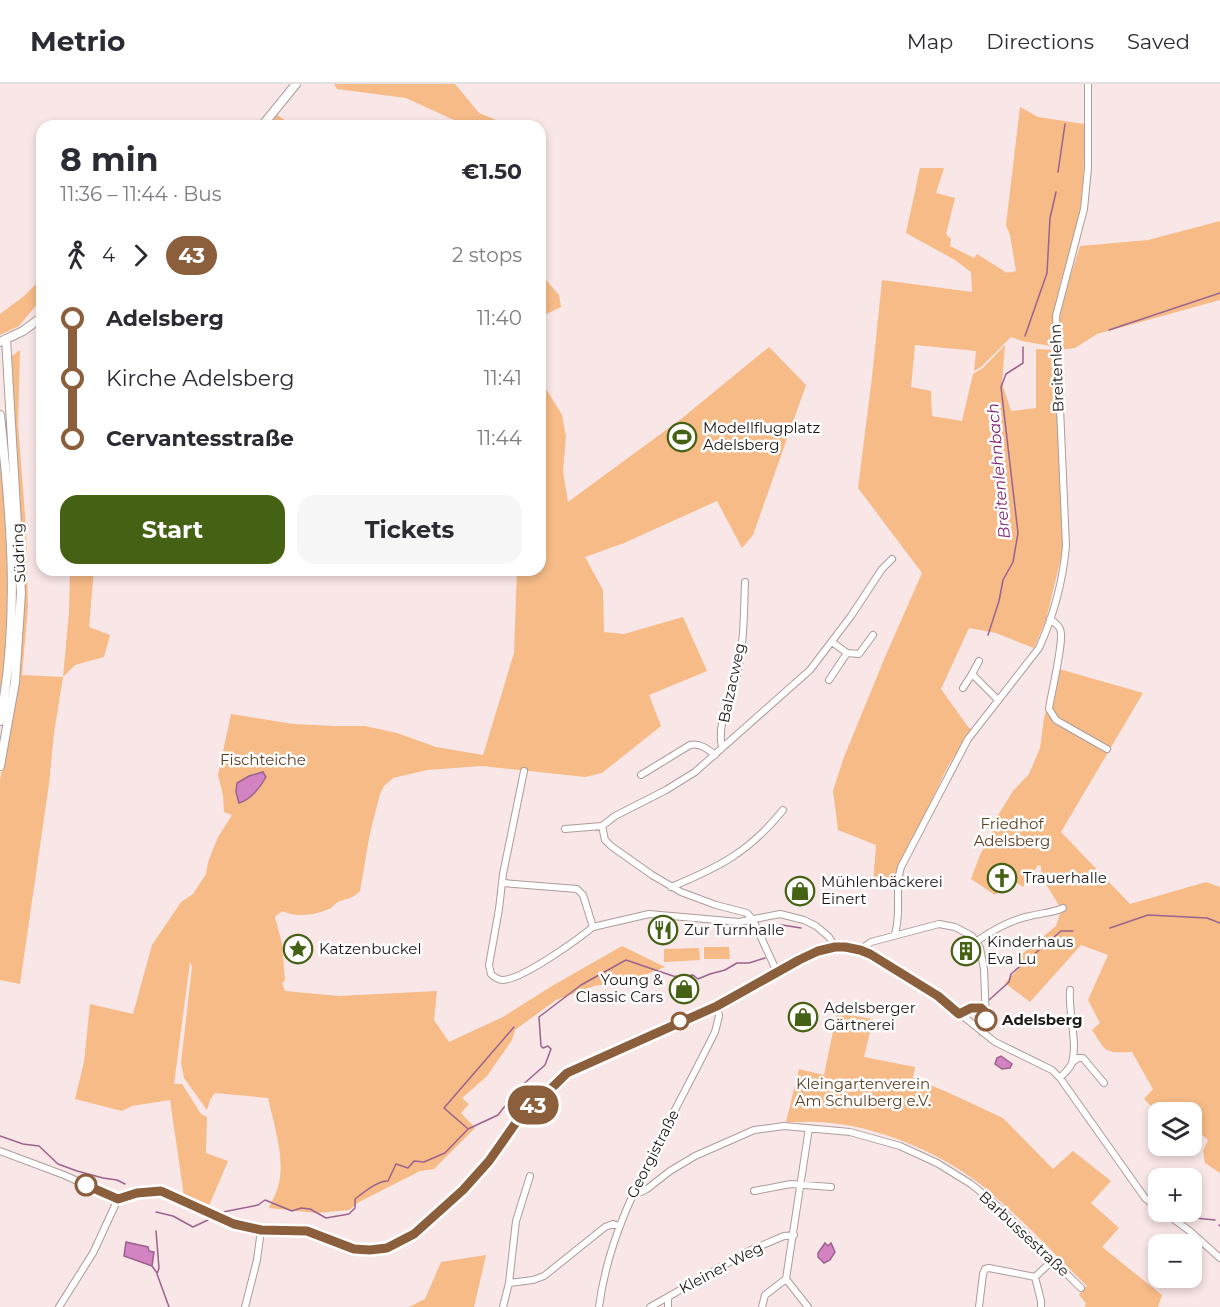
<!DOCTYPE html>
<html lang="en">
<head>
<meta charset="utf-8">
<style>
	body { margin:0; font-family:Montserrat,sans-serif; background:#f7f7f7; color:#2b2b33; height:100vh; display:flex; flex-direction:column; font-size:22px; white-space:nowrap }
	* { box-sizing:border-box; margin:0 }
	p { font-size:20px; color:#7c7c81 }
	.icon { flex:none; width:33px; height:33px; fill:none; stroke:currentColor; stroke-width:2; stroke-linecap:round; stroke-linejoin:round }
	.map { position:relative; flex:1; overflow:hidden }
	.details { position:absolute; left:36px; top:36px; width:510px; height:456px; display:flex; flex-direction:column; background:#fff; border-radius:18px; box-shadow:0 3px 9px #0003 }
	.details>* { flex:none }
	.badge { padding:0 12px; border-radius:20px; font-size:21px; line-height:39px }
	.fabs { position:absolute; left:1148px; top:1018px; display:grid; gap:12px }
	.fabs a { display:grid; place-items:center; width:54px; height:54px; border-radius:12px; background:#fff; box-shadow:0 3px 9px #0003; font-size:30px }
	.map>.badge { position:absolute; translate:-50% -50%; box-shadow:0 0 0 3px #fff }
	.legs { display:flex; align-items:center; gap:9px; height:66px; padding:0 24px; font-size:20px }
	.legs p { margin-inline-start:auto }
	.headline { display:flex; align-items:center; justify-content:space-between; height:102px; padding:0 24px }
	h1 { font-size:33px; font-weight:700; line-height:45px }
	.primary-button { display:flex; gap:12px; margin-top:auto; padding:12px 24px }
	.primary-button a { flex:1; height:69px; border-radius:18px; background:#456113; color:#fff; font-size:24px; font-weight:700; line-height:69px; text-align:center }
	.primary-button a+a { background:#f7f7f7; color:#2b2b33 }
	ul { padding:0 24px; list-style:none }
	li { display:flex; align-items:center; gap:21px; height:60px; font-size:22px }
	li i { display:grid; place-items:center; width:9px; height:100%; margin:0 8px; background:currentColor }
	li i::after { content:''; width:15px; height:15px; margin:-8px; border:4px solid; border-radius:50%; background:#fff }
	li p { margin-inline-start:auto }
	li:first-child i { background:linear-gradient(#0000 50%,currentColor 0) }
	li:last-child i { background:linear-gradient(currentColor 50%,#0000 0) }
	header { display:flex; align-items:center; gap:36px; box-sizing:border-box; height:84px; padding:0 30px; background:#fff; border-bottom:2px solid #e1e1e2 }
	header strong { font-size:28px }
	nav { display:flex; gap:33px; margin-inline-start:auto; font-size:21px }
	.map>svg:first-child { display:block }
	.green { fill:#f6bb87 }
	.water { fill:#d382c2; stroke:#9c628e; stroke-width:1.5 }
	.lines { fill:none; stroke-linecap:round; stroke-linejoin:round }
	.stream { stroke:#9c628e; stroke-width:1.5 }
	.minor-casing { stroke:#ad9c9b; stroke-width:8 }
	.major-casing { stroke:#ad9c9b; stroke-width:10 }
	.minor { stroke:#fff; stroke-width:6 }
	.major { stroke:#fff; stroke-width:8 }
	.line-1-casing { stroke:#fff; stroke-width:14 }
	.line-1 { stroke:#8b5e3c; stroke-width:9 }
	.stop-1-dot { fill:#fff; stroke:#8b5e3c; stroke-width:3 }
	.labels { text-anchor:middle; stroke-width:5; stroke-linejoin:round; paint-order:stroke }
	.street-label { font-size:15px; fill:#1d1716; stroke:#fff }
	.poi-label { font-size:15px; fill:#1d1716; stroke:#fff; text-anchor:start }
	.park-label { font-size:15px; fill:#5f3e20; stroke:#fff }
	.stop-label { font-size:15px; font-weight:bold; fill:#1d1716; stroke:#fff; text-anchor:start }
	.water-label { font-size:16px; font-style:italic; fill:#7d1d6e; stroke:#fff }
</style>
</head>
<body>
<header>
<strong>Metrio</strong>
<nav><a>Map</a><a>Directions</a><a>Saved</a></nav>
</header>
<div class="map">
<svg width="1220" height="1223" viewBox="0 0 1220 1223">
	<rect width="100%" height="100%" fill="#f9e6e6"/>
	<path class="green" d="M334,0H455L479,29L504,39L503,42H467L406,14L337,5Z
		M1020,23L1038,33L1084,40C1084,72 1085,104 1078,136C1069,179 1051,212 1053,258L1050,262L1022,257L1011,253L981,283L974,287L976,267L915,261L911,303L931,307L932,332L962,337L973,290L983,284L1005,261L1002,299L1011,327L1036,324V265L1054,266L1063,465L1046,536L1034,564L996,549L969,544L941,605L968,643L972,646L948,682L900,782L896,796L873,801L876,761L838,746L833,707L844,673L885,573L922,489L858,404L872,293L882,196L972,208L971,188L955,176L906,149L920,84H944L936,109L955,114L946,150L951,155L950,162L974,174L977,170L1007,189L1016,187L1010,151L1006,141Z
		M277,31L294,42H269Z
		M1220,137V216L1097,250L1075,264L1058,266L1061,221L1080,162L1148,156Z
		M540,189L559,211L561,223L540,233Z
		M42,194V214L19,242L0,251V230L24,212Z
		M769,263L806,301L753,451L742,464L717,417L624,459L585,473L603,506L604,548L624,550L683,533L707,587L649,611L661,642L602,689L585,693L482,682L427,686L393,694L384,702L380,710L370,749L360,807C351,816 346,814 338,818C335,819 333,823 331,824C317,831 296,834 282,827L275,833L282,860L285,896L282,899L285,907L339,912L437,907L434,936L449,958L503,933L552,902L622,862L665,883L629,897L594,902L556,916L515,946L512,956L487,992L462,1014L469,1020L461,1029L475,1044L434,1085L420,1087L359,1118L349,1126L317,1129L269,1124C272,1117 276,1110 278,1103C286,1075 274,1042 268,1014L215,1009L210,1016L207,1026L184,994L181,979L192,883L190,878L174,1000H182L201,1030L207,1033L206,1069L228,1077L208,1124L184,1112L170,1016L132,1022L122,1027L75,1015L84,978L90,920L133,930L152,861L181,818L193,810L206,790L208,778L218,753L232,731L224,728L223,711L218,691L231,630L293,640L334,642H365L397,649L436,663L483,671L514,569L517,486H540V295L562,331L566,353L563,387L568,418L681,335Z
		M20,266L18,340L26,444L28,523L22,591L63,593L69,528L70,486H94L89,543L110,551L104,573L75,581L63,593L54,649L49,700L20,900L0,896V697L19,587L23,542V465L14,341L12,272Z
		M0,371C8,452 12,531 0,611Z
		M1059,585L1143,609L1061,748L1130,820L1206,798L1220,803V1089L1205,1079L1203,1067L1208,1056L1191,1041V1029H1158L1144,1015L1153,1005L1132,968C1104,969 1107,969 1092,946L1100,939L1088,916L1108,871L1081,861L1030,918L1005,899L1021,882L1016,875L1056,842L1060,830L1063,828L1041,792V782L1038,781L1023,803L1014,797L995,811L971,795L980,771L991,750L992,741L1013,707L1029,690L1040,664L1044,634Z
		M704,863H729L730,875H704Z
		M699,864L700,876L664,878V865Z
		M837,929L873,935L864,973L915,983L913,994L947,1008L1003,1034L1053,1085L1073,1067L1111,1097L1091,1119L1119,1144L1102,1163L1162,1211L1158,1223H1085L1086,1219L1079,1211L1087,1202C1055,1171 1025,1138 992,1110C952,1074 885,1044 831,1039C816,1037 801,1038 786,1038L799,985L824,991Z
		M486,1171L474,1223H409L425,1215L441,1178Z"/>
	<path class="water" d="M263,688L266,693C260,704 250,716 239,719L236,708L237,699L249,692Z
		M1001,972L1012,980L1010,984L1002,985L995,980L997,974Z
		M126,1158L148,1163L149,1167L154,1168L152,1182L124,1172Z
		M825,1159L828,1162L831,1159L835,1168L830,1176L824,1179L818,1173V1169Z"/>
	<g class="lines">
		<path class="stream" d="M1058,88L1065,40
			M1109,246L1220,209
			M1025,252L1047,189L1050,134L1056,108
			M988,551L999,517L1003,496L1013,478L1018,449L1001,303L1006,290L1023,279V263
			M1110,844L1148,831L1207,834L1220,839
			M761,846L782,841L801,844
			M989,916L1009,898L1011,890L1061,847H1073
			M467,1044L444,1024L514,943
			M0,1052L23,1060L39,1062L58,1080L77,1087L103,1094L117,1096L125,1100
			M156,1128L173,1132L193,1143L212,1134
			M218,1129L258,1121L265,1116L292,1127L301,1124L310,1125L326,1134L349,1130L355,1124V1115C363,1109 377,1097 388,1097L396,1080L408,1084L414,1077L424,1078L445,1069L468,1045L498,1031L519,1004L545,981L551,965L548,962L543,964L541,962L539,933L581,901L626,876L673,892L681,893L693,891L698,895L710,890L725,886L737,879H749L765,874
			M1185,1133L1215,1136
			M1219,1141L1220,1142
			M156,1147L159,1184L157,1190L169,1223
			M152,1182L157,1189"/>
		<g class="minor-casing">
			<path id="minor" d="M1050,535C1053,537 1058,541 1060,545C1065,555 1051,609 1049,625L1056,636L1107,665
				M847,569L859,570L873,551
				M979,577L972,590L998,616
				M829,596L847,569L832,558
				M963,604L972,590
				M722,663C716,638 733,611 738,586C744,557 744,527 745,498
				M524,687L503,790L499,825L489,881L491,890C495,894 498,896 503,896C523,895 577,856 593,843
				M641,691L690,661C700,659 708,665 715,671
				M565,745L602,742
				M503,799L577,805L583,811L593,843L649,830L739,838L780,830L804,836L816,842L829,853L835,863
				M671,803C720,783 750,767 783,726
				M895,850C902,826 894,806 901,783L968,655L1039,564C1053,533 1063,496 1066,462L1056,232L1084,125L1088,84V0
				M977,857C993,846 1010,836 1030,832C1042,829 1052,829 1063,824
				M860,866L871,858L939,840L955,843L972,852L980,864L984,885L986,936L982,948
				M777,888L753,836L747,829L716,821L681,808L652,791L611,762L605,756L602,742L615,732L666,706L695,688L810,586L851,532L882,485L892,475
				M959,930C968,925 977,920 985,928
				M1073,978L1078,974H1083L1104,999
				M1060,994C1064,989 1070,985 1072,979C1078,958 1068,929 1070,906
				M0,1067L64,1091L118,1115L137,1109L161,1107L234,1140L261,1146L307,1147L354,1165L370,1166L387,1164L414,1150L463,1106L489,1077L515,1040L567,989L717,922L785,883L818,867L835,863H845L860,866L870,870L938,912L995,958L1052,986L1060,994L1145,1114L1158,1124
				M634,1106L641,1108L647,1105L670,1087L695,1072L754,1046L784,1042L850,1048L900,1062L937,1079L971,1100L993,1118L1081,1204
				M754,1107L791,1100L831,1103
				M1164,1128L1191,1148L1220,1174
				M1035,1193L1041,1217V1223
				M786,1195L808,1223
				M509,1199L533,1196L544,1192L605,1143L613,1140L619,1142
				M668,1213V1223
				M59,1223L93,1169L118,1115
				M245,1223L257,1176L261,1146
				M503,1223L509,1199L516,1137L530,1092
				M599,1223C607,1160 634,1106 662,1051C680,1016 698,982 715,948L719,932L717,922
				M650,1223L751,1166L784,1152L794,1151
				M762,1223L765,1211L786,1195L809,1044
				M979,1223L983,1190L985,1185L989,1184L1035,1193L1052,1177"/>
		</g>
		<g class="major-casing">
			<path id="major" d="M262,42L296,0
				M0,258L23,247L42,233
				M0,331C11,433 20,535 0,637
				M0,682L15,598L21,509L6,255"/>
		</g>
		<use href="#minor" class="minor"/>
		<use href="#major" class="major"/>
	</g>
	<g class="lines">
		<g class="line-1-casing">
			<path id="line-1" d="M86,1101L118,1115L137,1109L161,1107L234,1140L261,1146L307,1147L354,1165L370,1166L387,1164L414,1150L463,1106L489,1077L515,1040L567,989L717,922L799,876L818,867L835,863H845L860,866L870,870L938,912L959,930L971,924H981L985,928L986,936"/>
		</g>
		<use href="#line-1" class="line-1"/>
	</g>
	<defs>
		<g id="stadium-ring" transform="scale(1.5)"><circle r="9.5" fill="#fff" stroke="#456113" stroke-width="1.5"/><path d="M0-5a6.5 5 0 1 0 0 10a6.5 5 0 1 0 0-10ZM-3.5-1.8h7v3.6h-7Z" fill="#456113"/></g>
		<g id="church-ring" transform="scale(1.5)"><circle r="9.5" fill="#fff" stroke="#456113" stroke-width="1.5"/><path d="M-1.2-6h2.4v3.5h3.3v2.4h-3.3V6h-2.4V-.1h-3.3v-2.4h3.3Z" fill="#456113"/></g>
		<g id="shop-ring" transform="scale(1.5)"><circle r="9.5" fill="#fff" stroke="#456113" stroke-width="1.5"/><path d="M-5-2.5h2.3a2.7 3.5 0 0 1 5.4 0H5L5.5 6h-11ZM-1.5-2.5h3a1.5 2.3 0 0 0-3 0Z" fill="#456113"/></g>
		<g id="restaurant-ring" transform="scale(1.5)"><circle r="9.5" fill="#fff" stroke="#456113" stroke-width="1.5"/><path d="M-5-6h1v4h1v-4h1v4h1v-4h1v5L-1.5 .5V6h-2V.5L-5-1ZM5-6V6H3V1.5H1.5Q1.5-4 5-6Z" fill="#456113"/></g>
		<g id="sight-ring" transform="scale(1.5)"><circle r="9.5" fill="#fff" stroke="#456113" stroke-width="1.5"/><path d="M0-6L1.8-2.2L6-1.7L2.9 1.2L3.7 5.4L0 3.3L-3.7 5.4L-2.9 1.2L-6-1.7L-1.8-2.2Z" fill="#456113"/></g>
		<g id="building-ring" transform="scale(1.5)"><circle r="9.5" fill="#fff" stroke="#456113" stroke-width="1.5"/><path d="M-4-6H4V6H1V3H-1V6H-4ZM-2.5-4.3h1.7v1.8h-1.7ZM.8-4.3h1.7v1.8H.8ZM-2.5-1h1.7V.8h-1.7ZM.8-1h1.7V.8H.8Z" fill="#456113"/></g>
	</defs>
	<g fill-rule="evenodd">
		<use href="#stadium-ring" x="682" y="353"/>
		<use href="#church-ring" x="1002" y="794"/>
		<use href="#shop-ring" x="800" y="807"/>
		<use href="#restaurant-ring" x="663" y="846"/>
		<use href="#sight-ring" x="298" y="865"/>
		<use href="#building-ring" x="966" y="867"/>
		<use href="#shop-ring" x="684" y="905"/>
		<use href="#shop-ring" x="803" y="933"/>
	</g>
	<g class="stop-1-dot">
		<circle cx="986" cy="936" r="10"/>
		<circle cx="680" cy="937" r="8"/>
		<circle cx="86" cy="1101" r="10"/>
	</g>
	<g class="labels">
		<g class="street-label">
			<text transform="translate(1057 284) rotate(-92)" y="5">Breitenlehn</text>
			<text transform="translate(19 469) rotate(-93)" y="5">Südring</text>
			<text transform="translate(732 599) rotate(-78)" y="5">Balzacweg</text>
			<text transform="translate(653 1070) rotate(-63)" y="5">Georgistraße</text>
			<text transform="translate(1024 1150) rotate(43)" y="5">Barbussestraße</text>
			<text transform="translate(721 1184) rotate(-28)" y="5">Kleiner Weg</text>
		</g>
		<g class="poi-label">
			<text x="703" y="349">Modellflugplatz<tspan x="703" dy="17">Adelsberg</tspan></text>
			<text x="1023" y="799">Trauerhalle</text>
			<text x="821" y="803">Mühlenbäckerei<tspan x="821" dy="17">Einert</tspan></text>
			<text x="684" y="851">Zur Turnhalle</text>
			<text x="987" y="863">Kinderhaus<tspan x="987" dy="17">Eva Lu</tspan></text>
			<text x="319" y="870">Katzenbuckel</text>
			<text x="663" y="901" text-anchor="end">Young &amp;<tspan x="663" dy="17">Classic Cars</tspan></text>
			<text x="824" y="929">Adelsberger<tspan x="824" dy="17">Gärtnerei</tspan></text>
		</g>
		<g class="park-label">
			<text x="263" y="681">Fischteiche</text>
			<text x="1012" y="745">Friedhof<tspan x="1012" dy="17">Adelsberg</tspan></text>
			<text x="863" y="1005">Kleingartenverein<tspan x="863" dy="17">Am Schulberg e.V.</tspan></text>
		</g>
		<g class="stop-label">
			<text x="1002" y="941">Adelsberg</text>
		</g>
		<g class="water-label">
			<text transform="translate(998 387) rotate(-95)" y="6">Breitenlehnbach</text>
		</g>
	</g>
</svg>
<div class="fabs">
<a><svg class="icon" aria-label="layers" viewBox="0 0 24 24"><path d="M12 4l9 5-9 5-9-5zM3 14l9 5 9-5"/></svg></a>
<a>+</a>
<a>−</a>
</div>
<b class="badge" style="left:533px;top:1021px;background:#8b5e3c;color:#fff">43</b>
<section class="details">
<div class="headline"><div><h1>8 min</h1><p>11:36 – 11:44 · Bus</p></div><b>€1.50</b></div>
<div class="legs"><svg class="icon" aria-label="walk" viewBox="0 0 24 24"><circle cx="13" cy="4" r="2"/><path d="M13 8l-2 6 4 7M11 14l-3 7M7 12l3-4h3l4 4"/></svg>4<svg class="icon" aria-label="forward" viewBox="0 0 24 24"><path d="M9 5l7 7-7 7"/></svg><b class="badge" style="background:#8b5e3c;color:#fff">43</b><p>2 stops</p></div>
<ul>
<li><i style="color:#8b5e3c"></i><b>Adelsberg</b><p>11:40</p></li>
<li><i style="color:#8b5e3c"></i><span>Kirche Adelsberg</span><p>11:41</p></li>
<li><i style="color:#8b5e3c"></i><b>Cervantesstraße</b><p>11:44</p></li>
</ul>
<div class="primary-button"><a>Start</a><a>Tickets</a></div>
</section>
</div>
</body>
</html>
